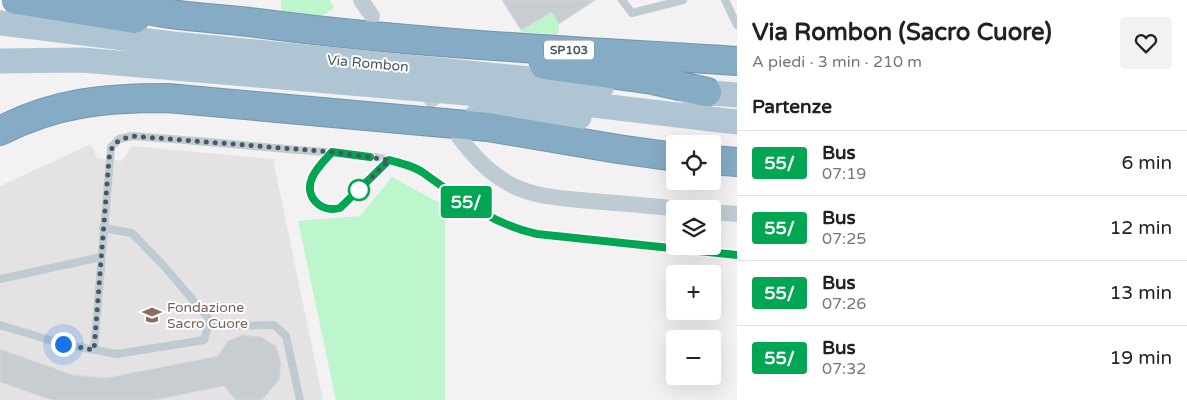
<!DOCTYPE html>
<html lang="it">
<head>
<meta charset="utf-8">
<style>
	body { margin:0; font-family:"Varela Round",sans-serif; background:#f2f2f2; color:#222; height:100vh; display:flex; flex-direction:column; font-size:19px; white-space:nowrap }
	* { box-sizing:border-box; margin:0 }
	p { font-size:16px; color:#767676 }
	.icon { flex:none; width:28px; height:28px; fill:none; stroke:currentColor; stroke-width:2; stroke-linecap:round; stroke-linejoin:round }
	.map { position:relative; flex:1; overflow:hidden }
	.details { display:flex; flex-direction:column; background:#fff; width:450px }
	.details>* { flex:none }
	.badge { padding:0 10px; border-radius:4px; font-size:18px; line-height:32px }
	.fabs { position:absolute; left:666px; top:135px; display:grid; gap:10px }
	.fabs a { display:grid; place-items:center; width:55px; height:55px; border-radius:5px; background:#fff; box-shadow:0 5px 20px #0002; font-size:25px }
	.you { position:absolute; width:25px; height:25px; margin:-12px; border:4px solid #fff; border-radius:50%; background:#1a73e8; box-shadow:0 0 0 8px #1a73e833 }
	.map>.badge { position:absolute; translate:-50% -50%; box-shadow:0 0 0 2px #fff }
	h2 { padding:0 15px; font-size:19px; line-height:45px }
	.round { display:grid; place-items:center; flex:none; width:52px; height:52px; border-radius:5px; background:#f2f2f2 }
	.overview { display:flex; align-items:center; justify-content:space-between; height:85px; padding:0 15px }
	h1 { font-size:24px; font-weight:700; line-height:38px }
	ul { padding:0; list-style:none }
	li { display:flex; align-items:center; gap:15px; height:65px; padding:0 15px; border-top:1px solid #e0e0e0 }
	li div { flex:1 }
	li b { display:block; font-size:19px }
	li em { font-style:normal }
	li .badge { min-width:55px; font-weight:700; text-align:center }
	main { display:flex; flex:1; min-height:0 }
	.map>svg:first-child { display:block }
	.education { fill:#e5e2e4 }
	.green { fill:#bdf5cd }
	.building { fill:#c8cdd2; stroke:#d5d8dd }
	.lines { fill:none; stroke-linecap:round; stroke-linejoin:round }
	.street-tunnel { stroke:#c9cbce; stroke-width:16; stroke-dasharray:16 8; stroke-linecap:butt }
	.highway-casing { stroke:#7096b1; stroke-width:30 }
	.lane { stroke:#becbd2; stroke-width:8 }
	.street { stroke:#becbd2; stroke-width:16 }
	.primary { stroke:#afc5d3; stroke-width:25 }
	.highway { stroke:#85abc5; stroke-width:28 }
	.line-casing { stroke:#fff; stroke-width:11 }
	.line { stroke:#00a651; stroke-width:8 }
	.walk { stroke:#475862; stroke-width:5; stroke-dasharray:0 9 }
	.stop-dot { fill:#fff; stroke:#00a651; stroke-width:2.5 }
	.labels { text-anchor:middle; stroke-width:4; stroke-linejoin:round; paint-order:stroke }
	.shield { fill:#fff; stroke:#7e8a91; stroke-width:1 }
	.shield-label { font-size:12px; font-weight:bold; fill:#475862 }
	.street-label { font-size:14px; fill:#475862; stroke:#fff }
	.education-label { font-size:14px; fill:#785e54; stroke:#fff; text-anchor:start }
</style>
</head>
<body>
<main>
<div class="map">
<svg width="737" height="400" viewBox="0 0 737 400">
	<rect width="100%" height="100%" fill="#f4f1f2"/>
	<path class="education" d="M91,144L97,158L122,161L132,146L273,159L323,400H0V186Z"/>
	<path class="green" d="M281,0H330L334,8L322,16L281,11Z
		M552,12L559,24L558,34L521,32V30Z
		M392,177L445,206V400H336L298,221L360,216Z"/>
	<path class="building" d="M502,0H595L559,24L552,12L521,30Z
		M243,335L261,337L276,346L281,363L279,380L262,400H236L224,386L155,400H52L0,382V349L73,375L107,378L218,356L228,341Z"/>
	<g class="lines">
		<path class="street-tunnel" d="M385,34L451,126"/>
		<g class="highway-casing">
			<path id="highway" d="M17,0L134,19
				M111,0C157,17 209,17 257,23C416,44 577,51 737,61
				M544,65L653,80L707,92
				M0,131C56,102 106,98 167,98L488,127L618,149L675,157
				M712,160L737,162"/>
		</g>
		<path class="lane" d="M622,0L632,13L683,0
			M725,0L737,25
			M332,153C325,161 313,171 311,182C307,202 327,216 344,205L389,160
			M0,279L101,257
			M210,320L230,326L274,325L286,336L300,400
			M0,325L63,344L117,354L204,340L210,320L163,265L132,233L103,228
			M94,350L111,147L119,139L132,136C187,140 243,145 298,150C332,153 372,153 404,164C419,169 432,180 446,189C474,208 503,226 537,234L737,255"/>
		<path class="street" d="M361,0L372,16
			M459,137C473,155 486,170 506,182C535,199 570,199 603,202C629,204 654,206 680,209
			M712,212L737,214"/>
		<path class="primary" d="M0,23L173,44L602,86
			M0,61L82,60L559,101L737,122
			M687,91L737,95
			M476,117H579"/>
		<use href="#highway" class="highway"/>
	</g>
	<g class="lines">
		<g class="line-casing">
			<path id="line" d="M370,157L332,152C325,160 316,168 312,178C304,197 321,213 340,208L389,160C400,163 415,166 425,174C459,198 494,225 537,234L737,255"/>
		</g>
		<use href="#line" class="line"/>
		<path class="walk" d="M63,344L94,350L109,159C111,144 117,140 132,136L332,152L389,160L359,190"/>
	</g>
	<defs>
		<g id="school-bare" transform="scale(1.5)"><path d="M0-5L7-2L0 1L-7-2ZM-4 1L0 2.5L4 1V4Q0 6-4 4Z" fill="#8d6e63" stroke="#fff" stroke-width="2.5" paint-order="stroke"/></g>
	</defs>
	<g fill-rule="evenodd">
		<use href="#school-bare" x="152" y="315"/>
	</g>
	<circle class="stop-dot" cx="359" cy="190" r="10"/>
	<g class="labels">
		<rect class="shield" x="544" y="40.5" width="50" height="19" rx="4"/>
		<g class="shield-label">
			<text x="569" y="54">SP103</text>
		</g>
		<g class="street-label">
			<text transform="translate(368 63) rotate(5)" y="5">Via Rombon</text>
		</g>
		<g class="education-label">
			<text x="167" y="312">Fondazione<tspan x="167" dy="16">Sacro Cuore</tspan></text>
		</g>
	</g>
</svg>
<div class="fabs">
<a><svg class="icon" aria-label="locate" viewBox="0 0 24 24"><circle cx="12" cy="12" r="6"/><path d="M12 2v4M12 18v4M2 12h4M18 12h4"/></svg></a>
<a><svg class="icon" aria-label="layers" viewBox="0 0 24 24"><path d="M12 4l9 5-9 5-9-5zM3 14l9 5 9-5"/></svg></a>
<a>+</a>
<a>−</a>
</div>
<div class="you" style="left:63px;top:344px"></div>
<b class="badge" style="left:466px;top:202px;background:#00a651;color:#fff">55/</b>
</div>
<section class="details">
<div class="overview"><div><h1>Via Rombon (Sacro Cuore)</h1><p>A piedi · 3 min · 210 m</p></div><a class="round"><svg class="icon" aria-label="heart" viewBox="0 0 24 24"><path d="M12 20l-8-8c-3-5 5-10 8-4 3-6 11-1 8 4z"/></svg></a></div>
<h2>Partenze</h2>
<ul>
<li><span class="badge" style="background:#00a651;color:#fff">55/</span><div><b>Bus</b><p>07:19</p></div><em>6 min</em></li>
<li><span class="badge" style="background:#00a651;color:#fff">55/</span><div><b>Bus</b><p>07:25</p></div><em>12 min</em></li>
<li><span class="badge" style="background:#00a651;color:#fff">55/</span><div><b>Bus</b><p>07:26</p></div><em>13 min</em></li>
<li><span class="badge" style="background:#00a651;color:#fff">55/</span><div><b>Bus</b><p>07:32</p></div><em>19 min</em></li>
</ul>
</section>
</main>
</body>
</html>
